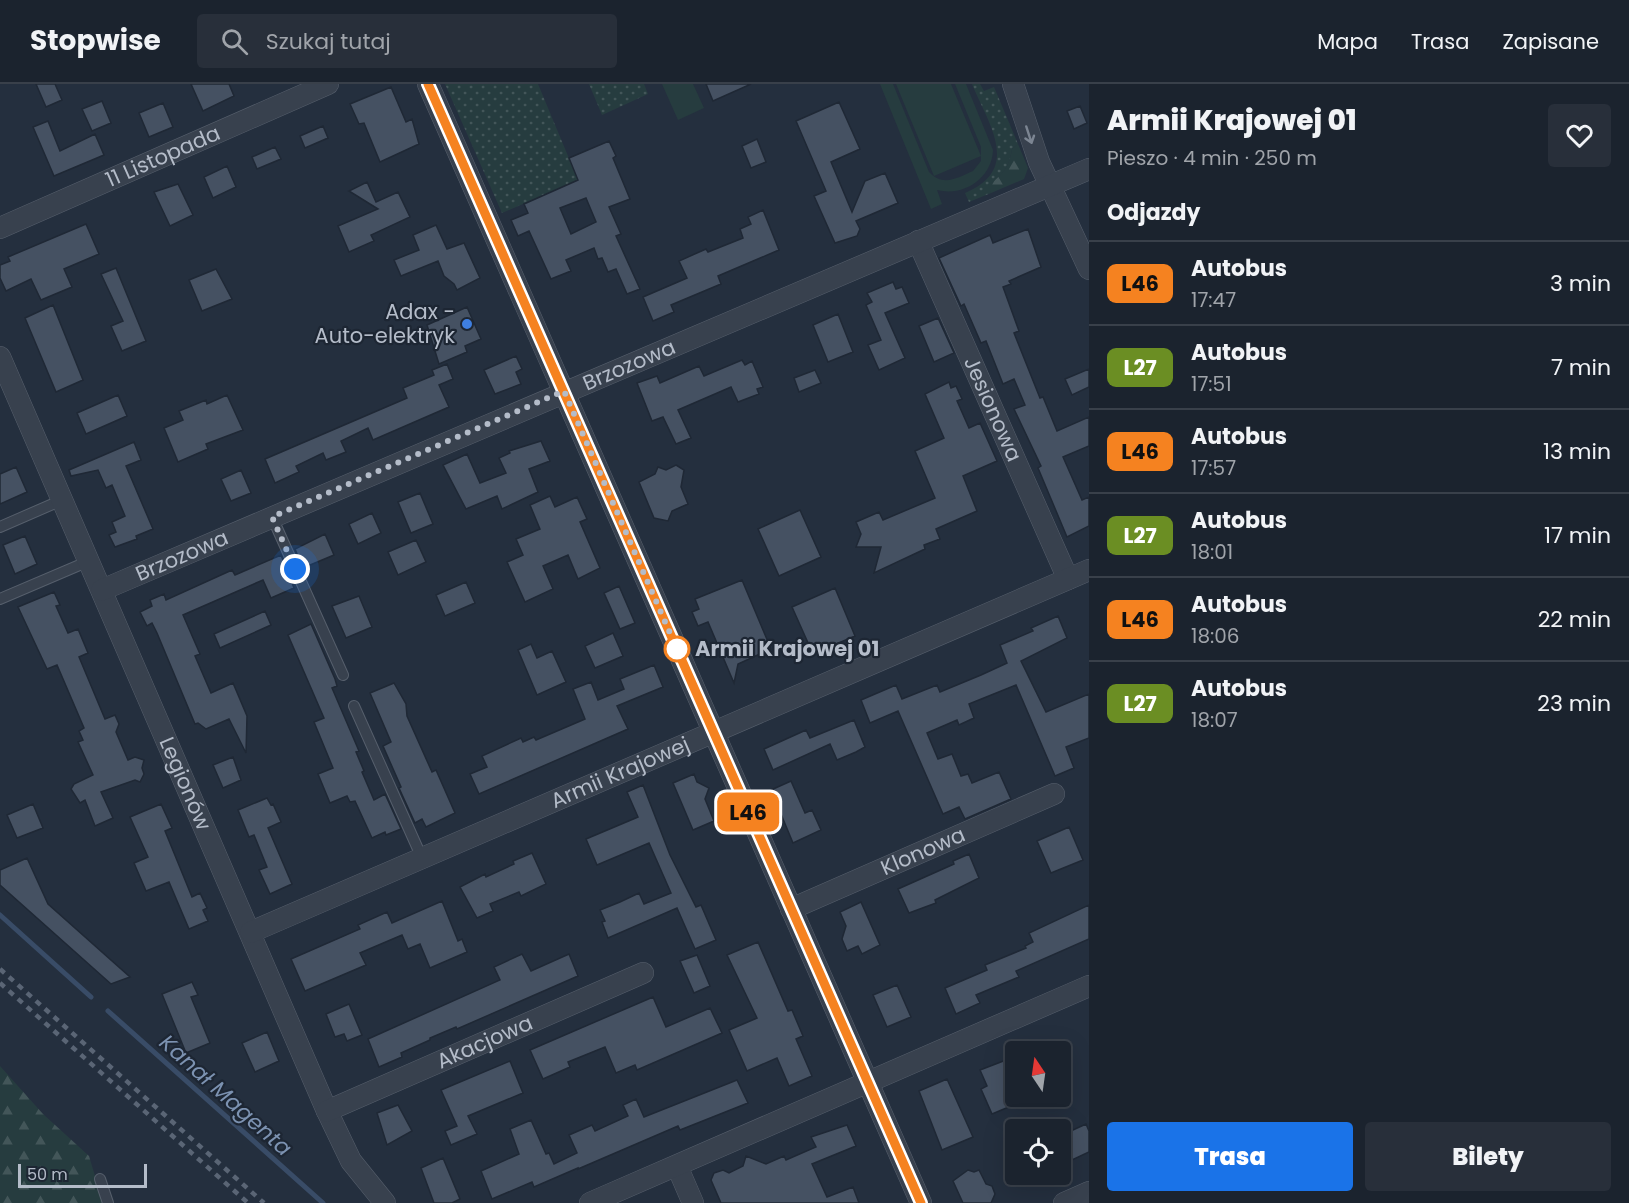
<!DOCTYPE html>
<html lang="pl">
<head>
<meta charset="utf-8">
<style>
	body { margin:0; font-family:Poppins,sans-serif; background:#282f3a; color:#f1f3f6; height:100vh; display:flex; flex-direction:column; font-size:22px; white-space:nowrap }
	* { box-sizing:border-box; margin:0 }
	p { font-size:20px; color:#a0a4aa }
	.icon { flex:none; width:33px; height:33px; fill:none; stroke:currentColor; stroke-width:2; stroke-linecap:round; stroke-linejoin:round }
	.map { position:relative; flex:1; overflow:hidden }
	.panel { display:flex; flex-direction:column; background:#1b232e; width:540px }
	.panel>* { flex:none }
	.badge { padding:0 12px; border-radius:9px; font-size:21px; line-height:39px }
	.needle { width:39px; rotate:347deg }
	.buttons { position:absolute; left:1005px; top:957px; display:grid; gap:12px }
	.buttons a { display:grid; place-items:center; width:66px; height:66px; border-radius:6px; background:#1b232e; box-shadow:0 6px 24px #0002,0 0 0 2px #39404a; font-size:30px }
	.scale { position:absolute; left:18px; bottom:15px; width:129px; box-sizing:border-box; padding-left:6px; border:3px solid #b4bcc9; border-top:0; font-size:16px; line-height:21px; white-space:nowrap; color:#b4bcc9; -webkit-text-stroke:4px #1d2633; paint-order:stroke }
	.you { position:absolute; width:30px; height:30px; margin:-15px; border:4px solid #fff; border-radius:50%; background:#1a73e8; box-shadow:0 0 0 9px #1a73e833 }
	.map>.badge { position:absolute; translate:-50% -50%; box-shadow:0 0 0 3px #fff }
	h2 { padding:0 18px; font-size:22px; line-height:54px }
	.round { display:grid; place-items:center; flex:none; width:63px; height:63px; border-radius:6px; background:#282f3a }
	.headline { display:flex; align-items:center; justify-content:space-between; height:102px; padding:0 18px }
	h1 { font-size:28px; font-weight:800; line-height:45px }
	.button { display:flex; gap:12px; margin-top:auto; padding:12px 18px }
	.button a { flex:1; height:69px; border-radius:6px; background:#1a73e8; color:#fff; font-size:24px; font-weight:800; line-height:69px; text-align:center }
	.button a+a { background:#282f3a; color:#f1f3f6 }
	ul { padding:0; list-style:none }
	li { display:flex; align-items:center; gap:18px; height:84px; padding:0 18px; border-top:2px solid #39404a }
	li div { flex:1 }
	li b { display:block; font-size:22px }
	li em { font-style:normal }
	li .badge { min-width:66px; font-weight:700; text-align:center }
	header { display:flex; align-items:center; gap:36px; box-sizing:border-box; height:84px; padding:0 30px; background:#1b232e; border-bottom:2px solid #39404a }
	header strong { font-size:28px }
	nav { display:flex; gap:33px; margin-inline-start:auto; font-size:21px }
	.search { width:420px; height:54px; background:#282f3a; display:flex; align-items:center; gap:15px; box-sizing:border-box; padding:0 21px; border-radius:6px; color:#a0a4aa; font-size:22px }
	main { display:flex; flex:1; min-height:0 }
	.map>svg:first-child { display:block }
	.grass { fill:url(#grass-dots) }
	.forest { fill:url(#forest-firs) }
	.garden { fill:#263c3f }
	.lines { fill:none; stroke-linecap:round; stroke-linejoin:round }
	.stream { stroke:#394c67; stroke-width:5 }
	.building { fill:#455162; stroke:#1f2835; stroke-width:1.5; fill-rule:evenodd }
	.lane-casing { stroke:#565f6c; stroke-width:12 }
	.street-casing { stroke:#565f6c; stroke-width:22 }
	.lane { stroke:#38414e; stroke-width:10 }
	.street { stroke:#38414e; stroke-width:21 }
	.rail { stroke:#5a6575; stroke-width:4.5; stroke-dasharray:6 6; stroke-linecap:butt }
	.oneway { stroke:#7c8592 }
	.line-casing { stroke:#fff; stroke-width:14 }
	.line { stroke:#f58220; stroke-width:9 }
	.walk { stroke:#b4bcc9; stroke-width:6; stroke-dasharray:0 10.8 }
	.shop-dot { fill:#3f7fe0; stroke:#1d2633; stroke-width:2 }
	.stop-dot { fill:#fff; stroke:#f58220; stroke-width:3 }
	.labels { text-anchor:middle; stroke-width:4.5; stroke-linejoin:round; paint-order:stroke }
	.street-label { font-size:21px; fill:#b4bcc9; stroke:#1d2633 }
	.poi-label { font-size:21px; fill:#b4bcc9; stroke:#1d2633; text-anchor:end }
	.stop-label { font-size:21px; font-weight:bold; fill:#b4bcc9; stroke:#1d2633; text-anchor:start }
	.water-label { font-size:22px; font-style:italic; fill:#7c92b1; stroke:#1d2633 }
</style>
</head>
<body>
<header>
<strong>Stopwise</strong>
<div class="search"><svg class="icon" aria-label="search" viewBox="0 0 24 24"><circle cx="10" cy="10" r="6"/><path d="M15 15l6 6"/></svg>Szukaj tutaj</div>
<nav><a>Mapa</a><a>Trasa</a><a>Zapisane</a></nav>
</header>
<main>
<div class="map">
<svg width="1089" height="1119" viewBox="0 0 1089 1119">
	<defs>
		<pattern id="grass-dots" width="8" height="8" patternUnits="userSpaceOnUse" patternTransform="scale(1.5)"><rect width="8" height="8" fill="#263c3f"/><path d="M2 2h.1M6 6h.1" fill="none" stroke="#435659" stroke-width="1.8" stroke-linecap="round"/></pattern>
		<pattern id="forest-firs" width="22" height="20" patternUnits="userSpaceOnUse" patternTransform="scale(1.5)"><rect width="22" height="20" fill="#263c3f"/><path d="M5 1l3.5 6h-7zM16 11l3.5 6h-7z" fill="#435659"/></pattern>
	</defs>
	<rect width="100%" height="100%" fill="#242f3e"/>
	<path class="grass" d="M445,0H538L578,96L502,129Z
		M589,0H644L648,10L602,31Z
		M972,0H980L984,7L994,3L1018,60L1012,65C1009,84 1003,90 989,102L991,109L969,118L965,109C1022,85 989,41 972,0Z"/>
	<path class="forest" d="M1018,60L1028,84L1024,95L991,109L988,102C1003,90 1009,84 1012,65Z
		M0,982L43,1030L89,1072L103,1119H0Z"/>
	<path class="garden" d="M662,0H693L704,24L678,36Z
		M880,0H893L929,88C943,103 957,94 973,87L981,77V63L955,0H966L993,66C992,94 964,113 937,106L942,120L931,125Z
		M896,0H951L981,72L934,92Z"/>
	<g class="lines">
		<path class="stream" d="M0,831L91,913
			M108,927L323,1119"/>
	</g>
	<path class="building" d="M36,0H55L62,16L46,23Z
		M191,0H229L234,12L203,27Z
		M706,0H751L713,17Z
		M391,3L406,38L412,35L419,60L380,78L364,39L359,40L350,20Z
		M102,17L111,39L92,47L82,25Z
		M839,18L860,65L831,78L852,128L865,97L885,89L898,119L856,137L860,145L857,152L835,159L814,112L826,107L796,37Z
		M163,19L173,43L149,53L139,29Z
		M1080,22L1087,39L1074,45L1067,27Z
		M48,37L60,67L95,50L104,71L54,92L33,43Z
		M323,42L328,54L305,64L300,52Z
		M757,55L766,78L751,84L742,62Z
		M609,57L616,72L613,74L630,115L609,123L621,150L616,152L640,205L627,210L616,185L608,188L602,174L598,175L594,164L566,176L571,187L551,195L529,147L518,152L511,136L528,129L524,120L578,96L569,74ZM586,114L596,138L571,150L560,124Z
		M275,63L281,75L257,85L252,73Z
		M227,82L236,103L213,114L204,93Z
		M367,98L376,118L398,108L410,133L371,151L374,157L349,168L338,142L378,125L349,107Z
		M178,100L193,131L170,142L154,108Z
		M763,126L779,166L718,192L721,200L671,221L674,228L653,237L643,213L687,194L679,177L706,165L708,168L743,154L740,145L751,140L748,133Z
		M86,140L99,170L64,185L72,203L41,216L31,195L6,207L0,194V181L10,177L8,173Z
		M436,141L447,165L464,159L480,194L457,206L454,200L444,192L438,177L401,192L394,176L419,166L413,151Z
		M1028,145L1041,183L1009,197L1011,200L1003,203L1019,247L1014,249L1040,314L1043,313L1057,347L1089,333V362L1063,373L1082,416L1089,413V442L1067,453L1038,384L1041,382L1014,325L1025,321L1014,295L1003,300L986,257L981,259L964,220L961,222L939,174L990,151L993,159Z
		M116,184L146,257L122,267L111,242L123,237L101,190Z
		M216,185L232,215L202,227L189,196Z
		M893,198L896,205L902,203L909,219L885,229L905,274L879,286L868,261L881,256L866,221L872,218L867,209Z
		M53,221L83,296L56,308L25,234Z
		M467,223L481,255L465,262L467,268L439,280L427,241Z
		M838,230L853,268L828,278L813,241Z
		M938,234L954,269L934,278L919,242Z
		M516,272L522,285L516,288L521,300L495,310L484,286Z
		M742,276L745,281L752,277L763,303L757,305L759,310L738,318L731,303L678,326L691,354L676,360L663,333L652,337L637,299L657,292L660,299L699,282L704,292Z
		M447,280L453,295L439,301L449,323L373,356L368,344L341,357L346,368L326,376L323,369L296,382L299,388L275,399L265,375L407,314L403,304L434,291L432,286Z
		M1089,285V303L1072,311L1065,295Z
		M815,286L821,299L799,308L794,294Z
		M949,298L951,304L956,302L962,315L957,317L969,344L980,339L997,377L963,392L977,427L936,445L940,455L924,461L925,465L874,489L881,463H856L861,450L856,438L879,428L883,436L935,414L915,367L944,354L925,310Z
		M118,311L127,332L86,350L77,329Z
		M227,311L243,346L206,360L208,365L178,378L164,344L183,336L179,327L206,316L207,320Z
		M541,357L550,377L529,385L538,408L502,425L497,412L466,425L443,381L467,370L480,399L506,389L499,374L510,369L509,367Z
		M134,358L141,376L126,382L153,445L136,452L137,455L115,463L109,451L116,448L112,438L125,432L112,401L106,404L98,386L71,392L69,386Z
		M676,381L684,386L681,403L688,420L672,427L668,437L654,434L639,398L655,390L658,383L666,386Z
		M16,383L27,408L0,420V390Z
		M241,386L251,409L231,417L221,395Z
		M420,409L433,440L411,449L398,418Z
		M550,412L555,423L577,413L587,435L580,438L600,484L578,495L568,471L543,482L553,505L525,518L507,478L523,471L516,455L540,445L530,421Z
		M800,426L821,473L779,492L758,445Z
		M372,429L381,449L358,460L349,440Z
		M325,450L334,471L303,484L295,465Z
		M25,452L37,480L15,490L3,461Z
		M416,456L426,478L398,491L388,468Z
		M281,471L294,504L271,514L263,496L183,531L200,570L195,572L211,609L233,599L247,632L246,669L229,635L206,645L198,639L195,640L157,549L152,539L147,542L140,528L152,522L150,516L164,510L166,516L232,486L235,491Z
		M742,496L771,565L738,580L734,599L708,538L698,542L692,528L699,525L695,515Z
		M466,498L475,519L445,532L436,511Z
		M619,502L635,539L620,545L604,509Z
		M835,504L855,552L813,570L792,523Z
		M54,508L60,521L56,522L68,549L78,545L88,569L79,573L105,635L115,631L119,640L116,648L128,676L135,673L144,676L142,684L144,690L140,698L135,696L101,708L113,734L95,742L85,716L80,719L71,705L74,700L93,691L78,658L83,656L79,647L84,644L57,581L47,585L18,523Z
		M359,512L372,543L346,554L332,522Z
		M265,527L271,541L220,564L214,550Z
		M1058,532L1067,554L1021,577L1046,628L1089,610V654L1066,663L1074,684L1055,692L1016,601L969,620L974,634L959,641L957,636L927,649L938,675L952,670L961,692L968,690L972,699L999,688L1011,715L965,735L959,723L943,730L898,627L870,639L861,616L896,601L902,615L937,601L940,608L981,591L1007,579L1000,561L1033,547L1031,544Z
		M311,540L335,595L337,602L332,604L359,667L356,668L364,687L362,688L374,716L385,710L401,745L386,751L385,748L372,754L355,717L350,718L347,712L330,719L318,690L333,684L314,638L324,634L288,551Z
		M613,549L623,572L595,584L585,562Z
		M531,560L537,574L552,567L566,598L537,611L518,566Z
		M654,581L663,603L617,622L628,645L479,710L470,690L487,683L482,672L521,654L523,658L534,653L536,656L585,635L573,605L591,598L598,616L624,605L620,595Z
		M394,599L406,620L407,632L432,688L436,686L455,729L426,743L422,735L415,739L399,704L401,703L383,662L391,658L370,609Z
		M854,636L865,663L856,668L837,676L830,660L773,686L764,665L806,646L810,654Z
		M233,673L241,696L223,704L213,681Z
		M694,690L697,698L709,704L705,715L714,737L693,746L673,699Z
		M791,697L805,729L812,726L821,746L793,759L771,706Z
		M643,701L670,771L696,823L701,821L716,856L695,865L677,824L608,854L602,838L605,837L600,826L620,818L639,809L644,820L671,809L649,759L597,781L586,755L638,733L627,708Z
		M267,714L271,721L273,720L281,738L268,744L292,800L270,810L259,786L267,783L254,751L249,753L238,726Z
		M33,720L43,744L17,754L7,731Z
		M161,720L172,744L165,747L192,813L200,809L207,824L203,826L208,837L189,845L169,798L146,807L134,779L148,773L130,733Z
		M1069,743L1083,776L1051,789L1037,757Z
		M532,769L546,800L521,812L519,808L490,820L493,827L477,834L460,803L485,790L486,793L514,780L513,777Z
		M969,770L979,794L935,816L936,819L909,829L898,805L954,780L953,777Z
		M27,774L48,820L130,893L111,900L0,801V786Z
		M442,817L458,857L462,855L467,868L430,884L420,860L408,865L402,851L360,869L366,881L305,907L291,875L360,845L358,841L387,828L392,839Z
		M861,818L880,861L862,870L858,862L847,867L842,855L846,842L840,828Z
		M1089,821V855L1016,887L1019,893L976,911L980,919L956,930L945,904L987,886L985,881L1026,864L1025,862L1033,858L1029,849Z
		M758,858L788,927L792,926L803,952L796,955L812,992L789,1002L777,974L747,987L729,946L757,934L727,871Z
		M522,870L531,887L569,870L578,892L457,945L456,943L430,954V956L401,969L402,973L379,983L368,955L500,896L494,883Z
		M697,871L710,902L694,909L680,877Z
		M192,898L198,911L191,913L210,959L186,969L162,910Z
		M897,901L911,933L887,943L873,911Z
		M653,913L666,943L710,924L722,949L637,986L635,981L616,989L605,963L568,978L570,983L543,995L530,966Z
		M349,920L362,951L347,957L344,950L335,953L326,930Z
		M267,948L279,977L255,988L242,959Z
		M1006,976L1016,998V1020L992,1030L981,1005L987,1002L980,986Z
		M510,977L523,1009L468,1032L477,1050L451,1061L445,1047L457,1042L441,1006Z
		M947,995L973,1053L942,1066L919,1007Z
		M737,996L748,1019L680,1046L678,1042L578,1085V1084L534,1103L532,1098L492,1115L481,1087L519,1070L510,1045L531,1036L546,1070L549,1069L554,1080L577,1069L569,1051L592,1041L595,1047L628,1032L623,1021L636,1015L644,1033Z
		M398,1021L412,1047L387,1061L377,1029Z
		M1086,1040L1089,1047V1068L1072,1076L1062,1051Z
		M847,1041L856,1062L812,1080L827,1113L853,1103L859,1119H721L711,1096L714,1089L723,1086L729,1089L743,1082L746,1072L766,1080L784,1072L786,1076L816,1063L811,1053Z
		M443,1074L460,1115L452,1119H434L421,1084Z
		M968,1086L974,1088L979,1086L986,1100L992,1102L995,1110L991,1119H963L953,1097Z"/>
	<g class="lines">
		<g class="lane-casing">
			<path id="lane" d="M272,433L343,591
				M0,443L62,416
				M0,515L89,477
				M354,622L422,774
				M100,1095L108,1119"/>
		</g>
		<g class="street-casing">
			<g id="street">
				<path d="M428,0L921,1119"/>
				<path d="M1013,0L1039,78L1089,185"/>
				<path id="s1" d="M0,144L328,0"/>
				<path id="s2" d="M918,157L1068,495"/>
				<path id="s3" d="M0,273L327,1027L351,1077L385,1119"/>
				<path id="s4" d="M102,506L1089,85"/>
				<path id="s5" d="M791,825L1054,710"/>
				<path id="s6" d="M251,848L1089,486"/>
				<path id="s7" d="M327,1027L643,889"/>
				<path d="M677,1082L693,1119"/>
				<path d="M590,1119L1089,902"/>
				<path d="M1064,1119L1089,1108"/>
			</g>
		</g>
		<use href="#lane" class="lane"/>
		<use href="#street" class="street"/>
		<path class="rail" d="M0,885L264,1119
			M0,899L248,1119"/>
	</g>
	<defs><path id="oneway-shaft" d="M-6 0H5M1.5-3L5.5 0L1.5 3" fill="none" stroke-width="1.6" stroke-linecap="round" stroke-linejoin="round" transform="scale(1.5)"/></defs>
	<use class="oneway" href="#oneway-shaft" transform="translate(1029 51) rotate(72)"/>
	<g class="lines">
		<g class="line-casing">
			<path id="line" d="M428,0L921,1119"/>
		</g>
		<use href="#line" class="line"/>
		<path class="walk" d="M295,485L272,433L564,307L677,565"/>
	</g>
	<circle class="shop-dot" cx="467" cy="240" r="6"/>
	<circle class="stop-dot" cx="677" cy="565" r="12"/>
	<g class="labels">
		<g class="street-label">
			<text dy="7" stroke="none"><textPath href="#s1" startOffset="178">11 Listopada</textPath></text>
			<text dy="7" stroke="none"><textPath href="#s4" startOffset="573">Brzozowa</textPath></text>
			<text dy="7" stroke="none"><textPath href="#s2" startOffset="184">Jesionowa</textPath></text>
			<text dy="7" stroke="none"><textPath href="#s4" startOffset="87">Brzozowa</textPath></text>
			<text dy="7" stroke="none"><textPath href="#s6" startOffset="402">Armii Krajowej</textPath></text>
			<text dy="7" stroke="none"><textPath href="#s3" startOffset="465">Legionów</textPath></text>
			<text dy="7" stroke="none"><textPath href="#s5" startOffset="144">Klonowa</textPath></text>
			<text dy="7" stroke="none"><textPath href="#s7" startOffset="172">Akacjowa</textPath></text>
		</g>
		<g class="poi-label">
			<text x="455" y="235">Adax -<tspan x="455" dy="24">Auto-elektryk</tspan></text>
		</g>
		<g class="stop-label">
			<text x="695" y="572">Armii Krajowej 01</text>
		</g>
		<g class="water-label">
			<text transform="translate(226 1011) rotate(42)" y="8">Kanał Magenta</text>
		</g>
	</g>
</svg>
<div class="buttons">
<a><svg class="needle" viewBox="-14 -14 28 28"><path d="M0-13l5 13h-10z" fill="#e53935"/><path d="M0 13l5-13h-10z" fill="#a0a4aa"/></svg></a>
<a><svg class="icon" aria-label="locate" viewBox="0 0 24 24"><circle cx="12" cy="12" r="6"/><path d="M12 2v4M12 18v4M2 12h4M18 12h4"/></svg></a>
</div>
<div class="scale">50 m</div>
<div class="you" style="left:295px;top:485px"></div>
<b class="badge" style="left:748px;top:728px;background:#f58220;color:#111">L46</b>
</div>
<section class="panel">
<div class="headline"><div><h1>Armii Krajowej 01</h1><p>Pieszo · 4 min · 250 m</p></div><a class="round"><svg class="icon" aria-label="heart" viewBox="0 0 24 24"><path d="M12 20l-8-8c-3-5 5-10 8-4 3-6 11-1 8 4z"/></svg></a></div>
<h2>Odjazdy</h2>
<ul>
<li><span class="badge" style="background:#f58220;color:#111">L46</span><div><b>Autobus</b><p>17:47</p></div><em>3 min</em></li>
<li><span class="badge" style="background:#6b8e23;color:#fff">L27</span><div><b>Autobus</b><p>17:51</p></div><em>7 min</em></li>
<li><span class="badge" style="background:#f58220;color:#111">L46</span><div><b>Autobus</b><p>17:57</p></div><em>13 min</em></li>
<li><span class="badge" style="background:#6b8e23;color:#fff">L27</span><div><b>Autobus</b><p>18:01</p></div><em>17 min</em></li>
<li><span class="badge" style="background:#f58220;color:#111">L46</span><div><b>Autobus</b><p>18:06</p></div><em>22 min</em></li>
<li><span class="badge" style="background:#6b8e23;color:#fff">L27</span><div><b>Autobus</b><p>18:07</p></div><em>23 min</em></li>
</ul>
<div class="button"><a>Trasa</a><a>Bilety</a></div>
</section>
</main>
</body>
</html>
